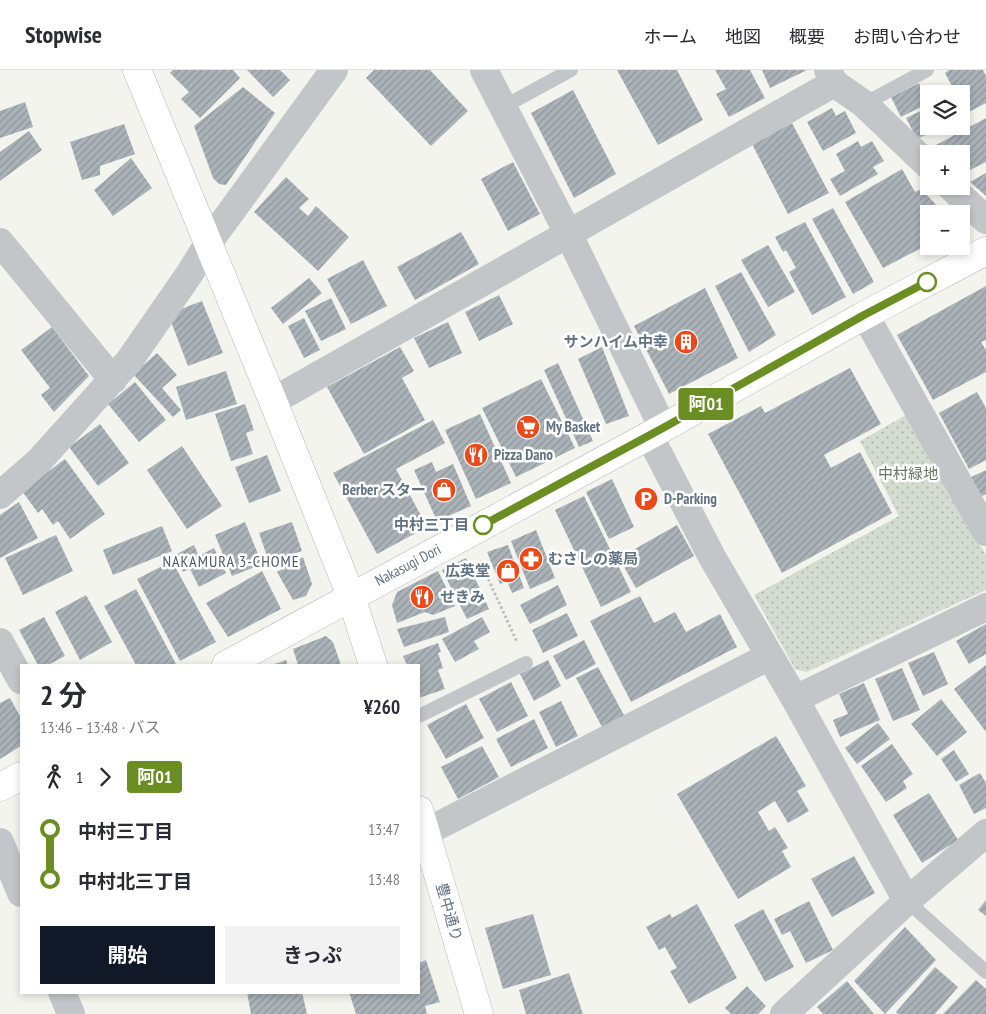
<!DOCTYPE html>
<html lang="ja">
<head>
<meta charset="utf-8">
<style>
	body { margin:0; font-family:"PT Sans Narrow","Noto Sans JP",sans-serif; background:#f2f2f3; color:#2b2b33; height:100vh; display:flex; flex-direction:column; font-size:19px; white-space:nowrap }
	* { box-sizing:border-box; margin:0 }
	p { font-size:16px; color:#7c7c81 }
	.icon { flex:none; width:28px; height:28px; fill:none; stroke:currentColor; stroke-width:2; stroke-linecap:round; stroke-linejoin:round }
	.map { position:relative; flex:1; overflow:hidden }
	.panel { position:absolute; left:20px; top:594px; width:400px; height:330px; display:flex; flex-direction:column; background:#fff; border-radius:0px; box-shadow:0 2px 8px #0003 }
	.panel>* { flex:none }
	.badge { padding:0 10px; border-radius:4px; font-size:18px; line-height:32px }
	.tools { position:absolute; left:920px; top:15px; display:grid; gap:10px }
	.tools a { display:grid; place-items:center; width:50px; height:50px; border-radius:0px; background:#fff; box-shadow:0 2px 8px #0003; font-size:25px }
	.map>.badge { position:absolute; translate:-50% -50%; box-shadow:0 0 0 2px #fff }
	.legs { display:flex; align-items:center; gap:8px; height:55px; padding:0 20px; font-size:16px }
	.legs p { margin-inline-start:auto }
	.headline { display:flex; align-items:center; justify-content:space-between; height:85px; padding:0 20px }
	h1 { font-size:28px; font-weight:700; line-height:38px }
	.button { display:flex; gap:10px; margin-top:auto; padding:10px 20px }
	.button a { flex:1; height:58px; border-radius:0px; background:#111827; color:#fff; font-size:20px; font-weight:700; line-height:58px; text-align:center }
	.button a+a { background:#f2f2f3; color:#2b2b33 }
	ul { padding:0 20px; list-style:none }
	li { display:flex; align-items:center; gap:18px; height:50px; font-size:19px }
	li i { display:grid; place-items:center; width:8px; height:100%; margin:0 6px; background:currentColor }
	li i::after { content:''; width:12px; height:12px; margin:-6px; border:4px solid; border-radius:50%; background:#fff }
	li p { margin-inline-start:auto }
	li:first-child i { background:linear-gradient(#0000 50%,currentColor 0) }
	li:last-child i { background:linear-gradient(currentColor 50%,#0000 0) }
	header { display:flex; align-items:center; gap:30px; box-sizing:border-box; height:70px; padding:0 25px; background:#fff; border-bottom:1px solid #e1e1e2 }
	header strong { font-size:24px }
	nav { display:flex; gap:28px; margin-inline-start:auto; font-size:18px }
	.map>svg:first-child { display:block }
	.park { fill:url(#park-dots) }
	.building { fill:url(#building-hatch) }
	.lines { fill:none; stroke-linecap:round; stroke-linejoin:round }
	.secondary-casing { stroke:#b2b8bc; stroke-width:29 }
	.path { stroke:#bcbec0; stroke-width:3; stroke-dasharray:2.5 2.5; stroke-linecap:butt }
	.lane { stroke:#c3c6c9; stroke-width:14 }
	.street { stroke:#c3c6c9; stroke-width:28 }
	.secondary { stroke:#fff; stroke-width:28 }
	.line-1-casing { stroke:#fff; stroke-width:11 }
	.line-1 { stroke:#6b8e23; stroke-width:8 }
	.stop-1-dot { fill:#fff; stroke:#6b8e23; stroke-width:2.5 }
	.labels { text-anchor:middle; stroke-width:5; stroke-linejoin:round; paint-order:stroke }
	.poi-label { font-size:15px; font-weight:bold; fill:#617382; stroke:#fff; text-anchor:start }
	.park-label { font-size:15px; fill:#657860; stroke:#fff }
	.stop-label { font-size:15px; font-weight:bold; fill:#617382; stroke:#fff; text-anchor:end }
	.street-label { font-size:15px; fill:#617382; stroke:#fff }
	.neighbourhood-label { font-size:16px; letter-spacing:1px; fill:#4f5c66; stroke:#fff }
</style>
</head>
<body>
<header>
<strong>Stopwise</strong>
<nav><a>ホーム</a><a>地図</a><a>概要</a><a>お問い合わせ</a></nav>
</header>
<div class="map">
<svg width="986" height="944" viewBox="0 0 986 944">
	<defs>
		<pattern id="park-dots" width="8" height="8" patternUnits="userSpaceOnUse" patternTransform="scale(1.25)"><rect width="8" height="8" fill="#d4dbd0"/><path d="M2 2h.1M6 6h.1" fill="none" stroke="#afb6ae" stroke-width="1.8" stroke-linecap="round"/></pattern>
		<pattern id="building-hatch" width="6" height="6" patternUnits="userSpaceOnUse" patternTransform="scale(1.25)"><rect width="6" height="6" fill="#abb3b8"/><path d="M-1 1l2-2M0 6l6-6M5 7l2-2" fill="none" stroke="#8f969b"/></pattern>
	</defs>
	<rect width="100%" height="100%" fill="#f4f4ef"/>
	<path class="park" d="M906,345L986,485V520L807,602L795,599L754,525L899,446L860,371Z"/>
	<path class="building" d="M173,0H233L240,8L200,48L181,29L189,22L170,3Z
		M247,0H280L290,10L273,27Z
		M374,0H430L468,41L431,76L366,8Z
		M617,0H677L703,50L658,75Z
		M715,0H750L765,28L729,47L716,24L726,19Z
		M762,0H807L770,18Z
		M949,0H983L986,6V33L961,46V24H953L955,22L945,3Z
		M919,13L929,33L901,47L891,27Z
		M243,17L275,43L226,115L219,114L213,108L194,56Z
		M573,20L616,104L574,128L531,43Z
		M25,32L33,57L0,68V41Z
		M929,37V56H939L940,58L917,69L906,48Z
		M832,38L836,46L845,41L856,63L823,81L807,52Z
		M986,48V92L964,103L961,100V84H945L936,75Z
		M792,53L829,123L788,144L752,74Z
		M124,54L135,84L100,96V105L82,110L70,72Z
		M29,61L42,80L0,111V82Z
		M858,71L861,77L872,71L884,91L873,97L878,104L840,126L830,109L845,101L836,84Z
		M131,88L152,118L113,146L94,120Z
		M513,92L540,144L508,161L481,109Z
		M902,99L915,122L921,119L945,144H929V174L883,198L845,132Z
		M986,103V126L970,112Z
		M286,107L309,129L299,138L308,146L316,136L349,167L318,201L254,142Z
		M833,138L874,212L853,224L812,149Z
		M805,152L846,227L812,245L789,202L796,198L786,180L783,182L775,167Z
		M461,162L479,194L415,230L397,197Z
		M768,175L795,222L768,237L741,190Z
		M363,190L387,236L351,254L327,209Z
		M741,202L776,265L749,282L715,216Z
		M309,208L322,223L283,254L271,238Z
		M986,216V270L981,272L986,280V302L933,330L897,265Z
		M705,218L738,288L669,324L634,256Z
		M499,225L513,254L479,271L465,242Z
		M331,228L346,259L321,271L305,241Z
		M202,231L223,283L188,296L168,244Z
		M304,248L320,280L304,288L288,256Z
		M448,252L462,283L429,298L414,268Z
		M52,257L89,306L54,342L41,325L50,318L21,280Z
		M400,277L414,301L402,308L425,350L364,384L327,317Z
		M602,277L629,346L606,354L578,289Z
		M157,283L177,305L162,318L181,340L173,347L133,304Z
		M558,293L593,371L579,377L544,300Z
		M850,298L881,354L824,385L831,398L860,382L892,443L782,503L708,364L761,336L765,343Z
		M226,301L237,334L186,350L176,317Z
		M541,309L575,378L516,407L482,338Z
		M135,312L166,350L139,372L108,334Z
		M977,322L986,338V390L969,399L939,343Z
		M245,334L254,360L246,363L253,384L231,391L215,344Z
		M480,344L511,413L476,429L445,360Z
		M433,350L445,373L396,399L427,457L377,484L333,403Z
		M100,354L129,393L98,416L69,377Z
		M182,376L222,436L187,459L147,400Z
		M267,385L281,421L249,433L235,397Z
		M65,389L105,444L70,469L58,451L53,455L42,439L38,443L22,421Z
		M432,392L436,402L453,394L471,436L437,451L414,400Z
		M986,400V424L974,430L965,410Z
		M612,409L634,457L609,469L586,422Z
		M584,426L631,522L601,537L555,440Z
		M19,432L38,468L0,488V445Z
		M245,452L262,494L232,506L215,465Z
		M292,452L302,481L269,492L259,463Z
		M677,455L694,486L636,518L619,488Z
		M162,456L172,481L113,505L103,480Z
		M536,460L555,508L530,519L511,471Z
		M56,465L73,501L23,525L5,488Z
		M194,475L199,486L214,478L226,503L199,517L190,499L183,502L175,485Z
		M508,475L524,518L512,523L507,511L500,514L487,482Z
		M303,487L312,514L306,526L293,530L277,502Z
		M466,488L489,539L467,549L442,500Z
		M172,491L216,572L180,591L137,509Z
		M262,501L281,539L228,567L206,533Z
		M438,501L455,536L433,545L425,542L397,553L392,535L397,522Z
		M558,515L567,535L530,554L520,535Z
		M136,519L176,594L174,595H136L104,536Z
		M86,525L112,572L80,590L55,542Z
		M640,526L654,553L675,542L686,562L720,544L737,577L631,632L590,551Z
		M567,543L578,566L543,583L532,560Z
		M44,547L65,586L48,595H38L19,560Z
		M445,547L449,562L404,577L397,559Z
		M482,547L490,562L474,571L479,579L455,592L442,569Z
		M986,554V584L969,594L956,571Z
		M326,566L333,572L341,595H298L293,579Z
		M584,570L596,594L566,610L553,586Z
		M438,573L441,582L438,583L443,598L438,600L445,619L419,628V595H407L403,586Z
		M934,582L948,614L923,626L908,593Z
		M286,590L288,595H272Z
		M548,590L561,616L534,631L520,604Z
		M986,595V662L954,619Z
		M598,597L625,647L603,659L576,608Z
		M902,598L920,640L893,651L875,609Z
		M511,612L528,646L497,662L479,629Z
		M864,613L880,650L840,667L833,650L848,644L839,624Z
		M10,628L21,648V676L0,689V633Z
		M941,629L967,662L937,686L911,654Z
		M561,631L578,666L556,677L539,642Z
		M466,634L484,668L446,689L427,655Z
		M534,649L548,678L511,697L496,669Z
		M878,653L890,669L857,694L845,678Z
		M776,666L806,716L797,721L809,741L788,753L775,731L758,742L769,761L775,757L788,778L782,781L791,797L738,829L677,724Z
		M892,674L913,704L903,711L907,718L886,732L861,696Z
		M482,676L499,707L458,729L441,697Z
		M954,680L969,704L956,712L941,689Z
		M980,703L986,713V738L974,744L959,715Z
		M929,723L958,770L922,793L893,745Z
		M854,786L875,823L832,847L811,809Z
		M986,830V846L978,840Z
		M809,831L833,880L806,893L790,861L782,865L774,849Z
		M697,834L737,908L689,934L670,901L677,898L665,877L659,880L646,857L670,844L672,848Z
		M763,839L794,897L765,912L734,855Z
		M533,844L551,905L503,919L485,858Z
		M905,857L936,890L885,944L854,911Z
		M426,890L440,932L425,936L427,944H356L349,922H419V893Z
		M935,897L958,917L935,944H898L896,942Z
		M569,903L583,944H526L519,920Z
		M976,910L986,919V944H943Z
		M847,911L874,944H823L817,937Z
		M747,916L766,936L758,944H731L725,938Z
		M247,922H302L307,944H251Z"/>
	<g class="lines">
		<g class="secondary-casing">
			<path id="secondary" d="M137,0L273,331L351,526L373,595
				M226,595L663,358L865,245L986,181
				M0,717L21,706
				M419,740L479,944"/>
		</g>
		<path class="path" d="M480,491L517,572"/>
		<path class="lane" d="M864,34L927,0
			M503,37L571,0
			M419,646L526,593
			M907,831L986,902"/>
		<path class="street" d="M484,0L568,163L663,358
			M828,0L834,13L864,34L929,96
			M950,116L986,150
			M0,172L113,310
			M865,245L986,462
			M273,331L834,13
			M649,365L712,487L795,629L907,831
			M0,425L38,392L129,291L190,203L209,172L334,0
			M0,572L21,610
			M795,629L986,537
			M426,762L770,586
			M0,772L21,823
			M62,922L71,944
			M784,944L907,831L986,763"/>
		<use href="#secondary" class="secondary"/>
	</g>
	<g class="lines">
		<g class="line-1-casing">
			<path id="line-1" d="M483,455L663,358L864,245L927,212"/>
		</g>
		<use href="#line-1" class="line-1"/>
	</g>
	<defs>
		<g id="building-disc" transform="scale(1.25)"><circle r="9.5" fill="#ea4a19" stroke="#fff"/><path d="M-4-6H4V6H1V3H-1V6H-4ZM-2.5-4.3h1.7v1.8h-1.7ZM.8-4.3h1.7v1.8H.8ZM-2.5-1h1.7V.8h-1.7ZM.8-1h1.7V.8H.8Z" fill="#fff"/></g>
		<g id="supermarket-disc" transform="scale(1.25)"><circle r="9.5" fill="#ea4a19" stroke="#fff"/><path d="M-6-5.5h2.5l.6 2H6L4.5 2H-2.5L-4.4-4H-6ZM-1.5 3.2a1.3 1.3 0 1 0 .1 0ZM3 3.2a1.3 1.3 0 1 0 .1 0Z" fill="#fff"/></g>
		<g id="restaurant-disc" transform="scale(1.25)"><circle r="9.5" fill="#ea4a19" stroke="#fff"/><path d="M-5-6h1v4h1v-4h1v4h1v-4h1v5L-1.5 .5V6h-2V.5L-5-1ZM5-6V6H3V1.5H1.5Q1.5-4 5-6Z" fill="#fff"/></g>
		<g id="shop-disc" transform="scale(1.25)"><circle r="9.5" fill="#ea4a19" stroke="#fff"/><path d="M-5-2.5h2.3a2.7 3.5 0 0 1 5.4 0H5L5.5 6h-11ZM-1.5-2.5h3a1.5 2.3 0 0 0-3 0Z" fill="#fff"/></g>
		<g id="parking-disc" transform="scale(1.25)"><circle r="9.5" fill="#ea4a19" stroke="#fff"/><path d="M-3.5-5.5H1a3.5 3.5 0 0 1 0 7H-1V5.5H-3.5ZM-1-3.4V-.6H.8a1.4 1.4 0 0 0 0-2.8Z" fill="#fff"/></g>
		<g id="pharmacy-disc" transform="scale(1.25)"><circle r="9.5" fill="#ea4a19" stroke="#fff"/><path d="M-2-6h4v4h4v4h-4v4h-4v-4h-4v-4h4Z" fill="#fff"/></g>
	</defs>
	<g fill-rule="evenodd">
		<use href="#building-disc" x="686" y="272"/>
		<use href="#supermarket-disc" x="528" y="357"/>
		<use href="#restaurant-disc" x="476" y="385"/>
		<use href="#shop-disc" x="444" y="420"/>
		<use href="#parking-disc" x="646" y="429"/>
		<use href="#pharmacy-disc" x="531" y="489"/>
		<use href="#shop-disc" x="508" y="501"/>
		<use href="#restaurant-disc" x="422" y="527"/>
	</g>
	<g class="stop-1-dot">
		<circle cx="927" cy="212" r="9"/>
		<circle cx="483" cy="455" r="9"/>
	</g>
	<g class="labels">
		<g class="poi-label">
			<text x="668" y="277" text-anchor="end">サンハイム中幸</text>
			<text x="546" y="362">My Basket</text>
			<text x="494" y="390">Pizza Dano</text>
			<text x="426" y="425" text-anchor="end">Berber スター</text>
			<text x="664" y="434">D-Parking</text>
			<text x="548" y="494">むさしの薬局</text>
			<text x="490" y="506" text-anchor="end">広英堂</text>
			<text x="440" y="532">せきみ</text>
		</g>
		<g class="park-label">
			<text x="908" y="409">中村緑地</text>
		</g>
		<g class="stop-label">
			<text x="469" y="460">中村三丁目</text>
		</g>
		<g class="street-label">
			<text transform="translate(408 495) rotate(-28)" y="5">Nakasugi Dori</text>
			<text transform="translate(449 842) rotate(74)" y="5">豊中通り</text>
		</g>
		<g class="neighbourhood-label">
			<text x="231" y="497">NAKAMURA 3-CHOME</text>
		</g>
	</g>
</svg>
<div class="tools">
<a><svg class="icon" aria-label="layers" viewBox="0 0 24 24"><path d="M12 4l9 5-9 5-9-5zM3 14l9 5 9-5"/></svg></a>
<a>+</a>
<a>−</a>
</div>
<b class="badge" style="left:706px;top:334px;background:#6b8e23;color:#fff">阿01</b>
<section class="panel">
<div class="headline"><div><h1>2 分</h1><p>13:46 – 13:48 · バス</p></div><b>¥260</b></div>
<div class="legs"><svg class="icon" aria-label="walk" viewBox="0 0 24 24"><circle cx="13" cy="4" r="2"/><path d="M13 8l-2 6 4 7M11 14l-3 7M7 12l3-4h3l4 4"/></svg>1<svg class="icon" aria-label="forward" viewBox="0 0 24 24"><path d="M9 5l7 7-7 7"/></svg><b class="badge" style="background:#6b8e23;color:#fff">阿01</b></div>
<ul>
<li><i style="color:#6b8e23"></i><b>中村三丁目</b><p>13:47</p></li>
<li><i style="color:#6b8e23"></i><b>中村北三丁目</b><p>13:48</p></li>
</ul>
<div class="button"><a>開始</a><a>きっぷ</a></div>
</section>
</div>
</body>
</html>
